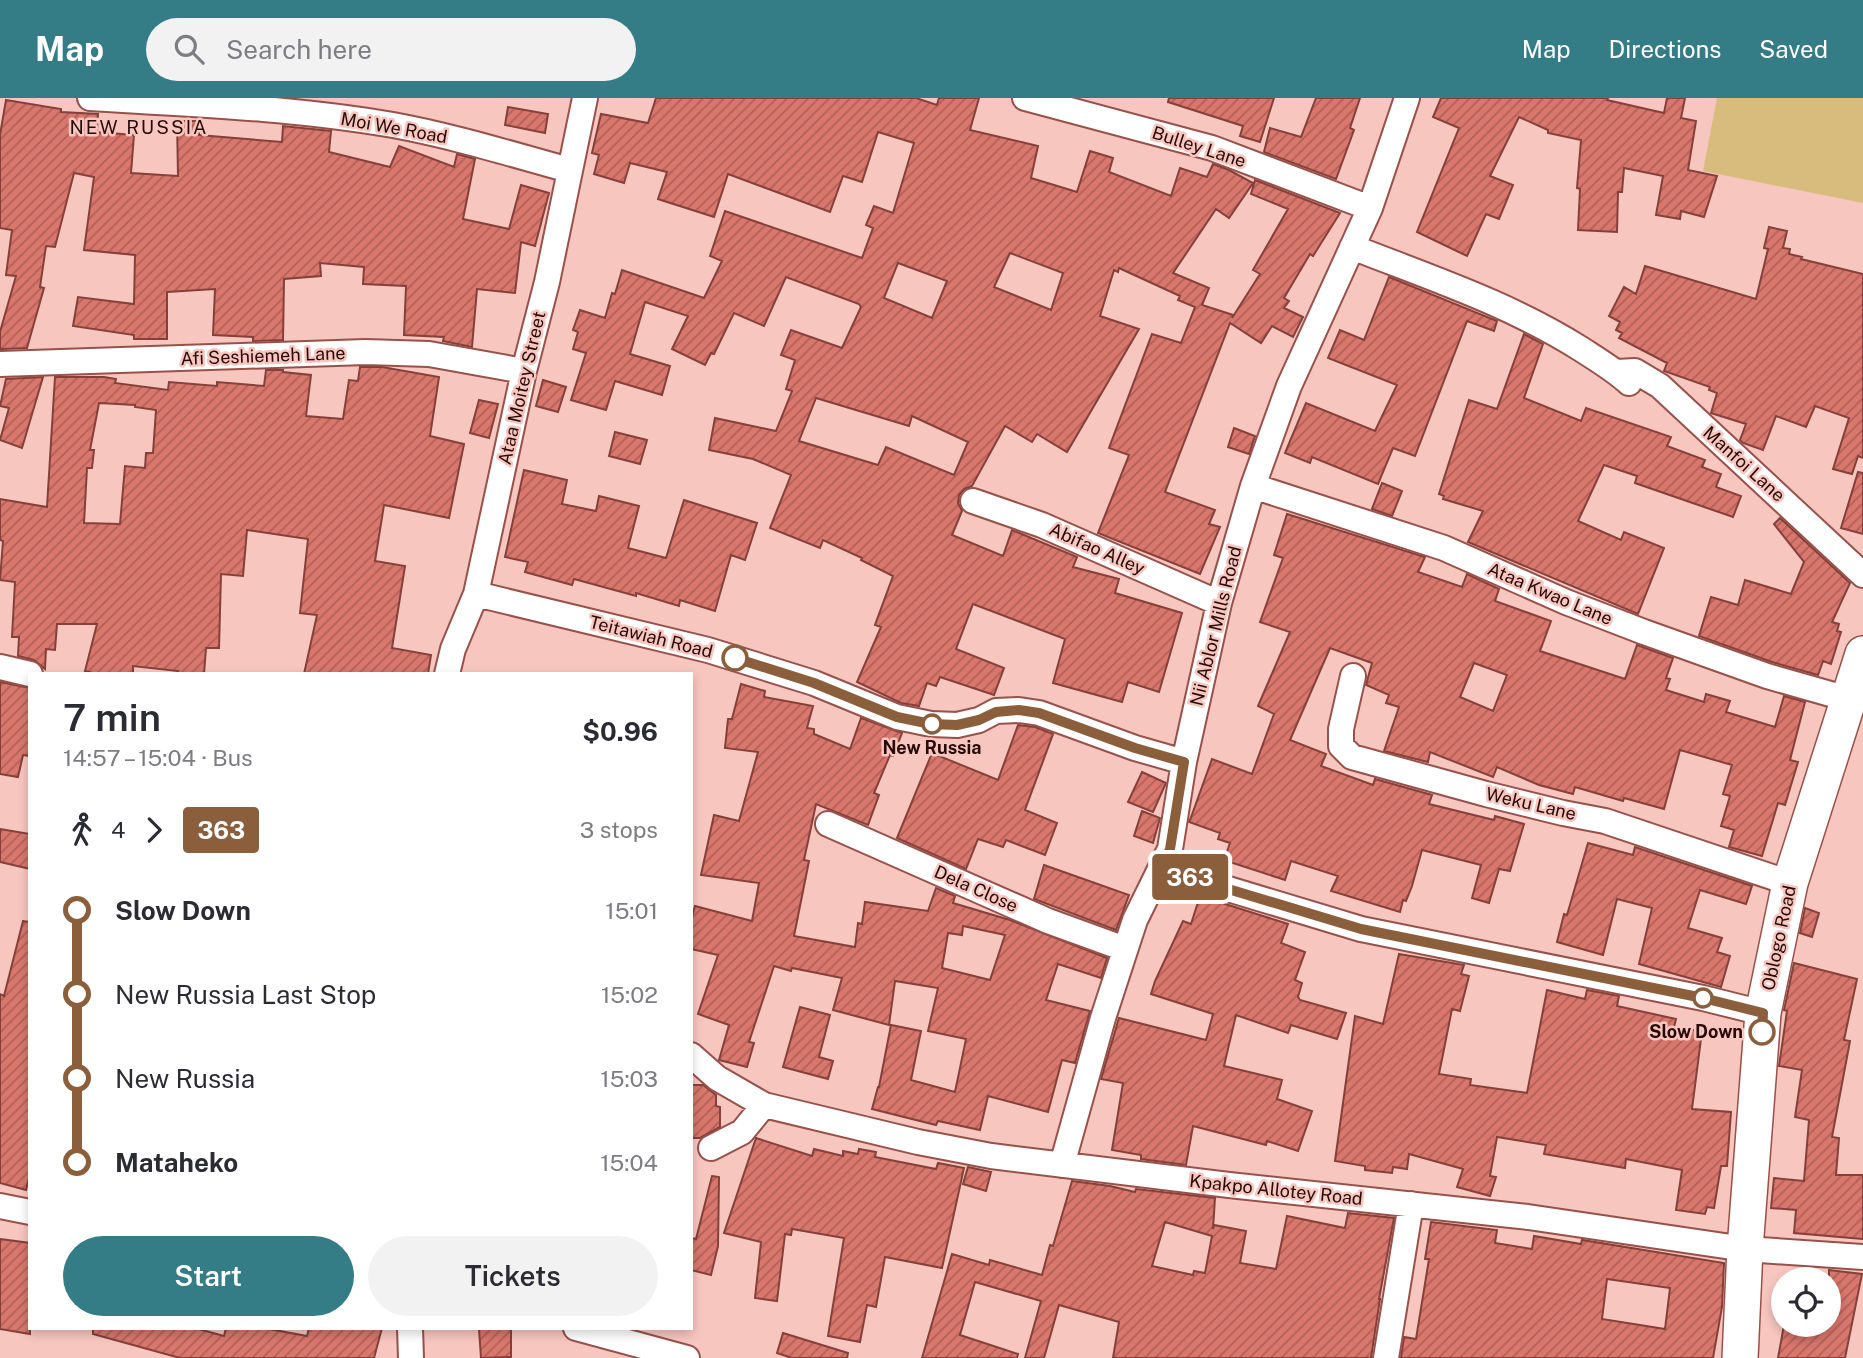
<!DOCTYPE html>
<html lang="en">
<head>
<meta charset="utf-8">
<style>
	body { margin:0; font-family:"Public Sans",sans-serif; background:#f2f2f3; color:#2b2b33; height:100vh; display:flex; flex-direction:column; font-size:26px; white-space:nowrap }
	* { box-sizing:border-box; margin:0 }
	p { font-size:23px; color:#7c7c81 }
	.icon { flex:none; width:38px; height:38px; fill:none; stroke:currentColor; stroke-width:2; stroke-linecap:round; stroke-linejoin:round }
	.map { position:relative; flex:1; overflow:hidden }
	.side { position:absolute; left:28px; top:574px; width:665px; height:658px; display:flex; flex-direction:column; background:#fff; border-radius:0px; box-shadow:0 4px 10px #0003 }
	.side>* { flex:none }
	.badge { padding:0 14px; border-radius:5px; font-size:24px; line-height:46px }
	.controls { position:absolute; left:1771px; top:1169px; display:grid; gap:14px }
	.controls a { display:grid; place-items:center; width:70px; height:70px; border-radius:50%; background:#fff; box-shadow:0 4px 10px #0003; font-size:35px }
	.map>.badge { position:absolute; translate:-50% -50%; box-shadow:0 0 0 4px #fff }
	.legs { display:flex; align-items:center; gap:10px; height:77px; padding:0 35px; font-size:23px }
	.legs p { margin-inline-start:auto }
	.headline { display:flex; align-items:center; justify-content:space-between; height:119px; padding:0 35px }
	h1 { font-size:38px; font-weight:600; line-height:52px }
	.cta { display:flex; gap:14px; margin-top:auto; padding:14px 35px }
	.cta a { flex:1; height:80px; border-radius:42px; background:#357d86; color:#fff; font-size:28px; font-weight:600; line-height:80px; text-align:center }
	.cta a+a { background:#f2f2f3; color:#2b2b33 }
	ul { padding:0 35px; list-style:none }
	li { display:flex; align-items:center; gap:24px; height:84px; font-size:26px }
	li i { display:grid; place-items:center; width:10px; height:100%; margin:0 9px; background:currentColor }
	li i::after { content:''; width:18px; height:18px; margin:-9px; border:5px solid; border-radius:50%; background:#fff }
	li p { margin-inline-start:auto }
	li:first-child i { background:linear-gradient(#0000 50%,currentColor 0) }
	li:last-child i { background:linear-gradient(currentColor 50%,#0000 0) }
	header { display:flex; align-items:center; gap:42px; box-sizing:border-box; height:98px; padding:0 35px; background:#357d86; color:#fff }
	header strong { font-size:33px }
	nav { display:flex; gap:38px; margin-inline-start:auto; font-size:24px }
	.search { width:490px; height:63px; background:#f2f2f3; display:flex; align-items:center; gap:18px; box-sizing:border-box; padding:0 24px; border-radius:38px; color:#7c7c81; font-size:26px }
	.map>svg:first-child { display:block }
	.park { fill:#d8bc7d }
	.building { fill:url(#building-hatch); stroke:#85403a; stroke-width:2; fill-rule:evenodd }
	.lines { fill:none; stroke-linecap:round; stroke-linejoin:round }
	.minor-casing { stroke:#98514a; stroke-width:28 }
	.secondary-casing { stroke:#98514a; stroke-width:38 }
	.minor { stroke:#fff; stroke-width:24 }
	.secondary { stroke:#fff; stroke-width:35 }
	.line-1-casing { stroke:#fff; stroke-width:16 }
	.line-1 { stroke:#8b5e3c; stroke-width:10 }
	.stop-1-dot { fill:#fff; stroke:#8b5e3c; stroke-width:3.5 }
	.labels { text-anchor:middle; stroke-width:5; stroke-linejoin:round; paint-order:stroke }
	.street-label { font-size:18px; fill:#280b09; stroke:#f7c6bf }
	.stop-label { font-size:18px; font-weight:bold; fill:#280b09; stroke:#f7c6bf }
	.neighbourhood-label { font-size:19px; letter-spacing:2px; fill:#280b09; stroke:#f7c6bf }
</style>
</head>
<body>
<header>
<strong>Map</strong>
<div class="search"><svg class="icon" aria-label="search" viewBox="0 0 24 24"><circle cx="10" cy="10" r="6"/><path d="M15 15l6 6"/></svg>Search here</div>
<nav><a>Map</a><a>Directions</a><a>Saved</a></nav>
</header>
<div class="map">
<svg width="1863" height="1260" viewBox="0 0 1863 1260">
	<defs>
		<pattern id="building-hatch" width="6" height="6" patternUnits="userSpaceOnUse" patternTransform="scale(1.75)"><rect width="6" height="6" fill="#d9776d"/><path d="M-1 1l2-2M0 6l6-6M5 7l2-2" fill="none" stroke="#b06058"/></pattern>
	</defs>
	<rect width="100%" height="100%" fill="#f7c6bf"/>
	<path class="park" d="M1717,0H1863V105L1703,73Z"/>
	<path class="building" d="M656,0H916L937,7L939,0H979L970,32L1038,48L1031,80L1077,94L1090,53L1113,60L1109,74L1171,98L1180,70L1207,79L1213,66L1229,72L1253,85L1229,120L1216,111L1173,175L1209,190L1202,207L1233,217L1232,220L1260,176L1253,172L1288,111L1251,96L1255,82L1340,115L1313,158L1310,156L1284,200L1289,203L1284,210L1303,219L1293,239L1272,228L1261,245L1230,225L1165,394L1215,412L1209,426L1220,429L1200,476L1098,435L1129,357L1109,350L1152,236L1181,245L1195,209L1178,202L1180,198L1119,170L1118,174L1114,172L1100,218L1139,231L1067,354L1037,336L1032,344L1005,328L972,388L964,391L959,397L958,405L962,413L952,437L1003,458L1012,432L1077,459L1073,469L1119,481L1115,495L1182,515L1159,594L1128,584L1122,604L1053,585L1065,541L973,506L956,551L1004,570L994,597L940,579L936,588L927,585L919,608L901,605L857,584L881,529L875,527L893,478L861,462L862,460L823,442L820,450L770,430L791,377L753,361L709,352L715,320L776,333L792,293L786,291L795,262L781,257L791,232L842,250L861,209L859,206L786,179L764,228L734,215L714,256L711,255L705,267L672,251L688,218L645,204L630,256L670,268L662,297L615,283L606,312L571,302L586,255L573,251L578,234L573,232L580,212L605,220L612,195L615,196L622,172L704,200L722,163L710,158L725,113L862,160L873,130L866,127L874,108L893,115L914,45L878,34L862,84L843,78L830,114L728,76L714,119L658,101L667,74L630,65L624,85L594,76L599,57L592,55L601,16L648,25ZM1010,155L1063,175L1051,212L994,189ZM898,165L947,183L932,220L884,200ZM816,300L909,328L912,318L968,344L954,377L886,349L878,367L799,343Z
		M1169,0H1274L1260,44L1240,38L1243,28L1168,4Z
		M1316,0H1360L1350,30L1354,32L1336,81L1264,54L1270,30L1301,39Z
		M1441,0H1608L1607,2L1664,15L1667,0H1685L1681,20L1696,23L1688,72L1717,78L1704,119L1681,113L1680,121L1656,117L1663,78L1624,70L1622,94H1618L1617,134L1578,132L1580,91L1577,90L1581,42L1548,35V32L1519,19L1490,78L1513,87L1499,121L1486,116L1467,158L1417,134L1459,30L1433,19Z
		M6,2L61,11V14L98,16L97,34L134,37L131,75L178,78L177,23H199V37L282,44L283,28L331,33L329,54L390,69L399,48L454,69L457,56L475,61L463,121L509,131L521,87L549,95L535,148L521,144L515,195L477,191L472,249L443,243L444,239L404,237L406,188L363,186L364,169L320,165L321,178L284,181L283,242L253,243V239L213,237L215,191L167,194V241H134V237L73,228L78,199L134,206L135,157L84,152L94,79L74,75L55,149L46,148L40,189L44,190L27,250L2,251H0V234L16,178L6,177L12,132L0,130V37Z
		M508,9L548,16L545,35L505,27Z
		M1769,129L1787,133L1783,150L1790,151L1789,156L1802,159L1801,161L1863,176V360L1858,358L1852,376L1833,371L1849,320L1815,308L1806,329L1776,318L1763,352L1743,345L1740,342L1746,326L1711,315L1717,295L1709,292L1710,289L1664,273L1667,265L1619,240L1622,235L1616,232L1620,224L1609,218L1624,189L1636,196L1645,168L1756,201L1768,151L1764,150Z
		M1389,179L1497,223L1494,233L1467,223L1415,358L1393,350L1378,386L1312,359L1310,365L1285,355L1306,305L1375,333L1397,287L1328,260L1340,232L1364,242Z
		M1524,236L1543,246L1524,300L1581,323L1586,310L1671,339L1667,348L1705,362L1702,369L1721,376L1716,389L1741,398L1733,419L1635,385L1637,378L1604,367L1578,423L1621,442L1624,434L1664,450L1638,516L1468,444L1483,413L1443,401L1444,398L1439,396L1469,302L1497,311Z
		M360,269H382L439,279L430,338L464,346L449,420L384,407L375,463L405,468L392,550L431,557L428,576H304L317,517L300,515L308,441L247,432L243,478L221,476L219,550H206L204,576L177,575L178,573L133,568V576H97L85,573L97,526H57L55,552L46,551L45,571L34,562L18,558L19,539H12L15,484L0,482L3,443L0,442V401L47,409L55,279H104L116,281L115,285L168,292L169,284L217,288V284L264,288L266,272H283V274L311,277L306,318L343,321L349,282L358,283ZM99,305L135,307V309L156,312L153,355H146L145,370L125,368L120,426L84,425L87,370H92L94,352H90Z
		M43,279L22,350L0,342L9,310L0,308L6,281Z
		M543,282L566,289L558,314L536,308Z
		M479,302L498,306L489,340L470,335Z
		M1234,330L1255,338L1249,356L1228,349Z
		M615,334L647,342L640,366L609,358Z
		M524,372L567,382L562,406L596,413L599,398L639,408L628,450L666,460L684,402L757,425L745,462L731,457L715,513L680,502L679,508L636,495V498L574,481L572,487L525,474L528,464L505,459Z
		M1858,374L1863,375V436L1841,430Z
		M1382,385L1402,393L1392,418L1372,411Z
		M1287,416L1425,459L1418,474L1462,489L1467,476L1499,491L1495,503L1551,523L1540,553L1625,581L1637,547L1673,560L1666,580L1670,581L1666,592L1704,604L1706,596L1730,603L1726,614L1775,629L1784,598L1805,604L1790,662L1798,664L1785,707L1778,705L1762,758L1729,749L1734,732L1721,728L1730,698L1723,696L1732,667L1680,652L1664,711L1624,700L1623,703L1575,689L1573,696L1539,687L1497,669L1493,679L1430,654L1428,664L1384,653L1399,609L1386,605L1389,597L1366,587L1372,565L1330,550L1290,642L1326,656L1321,668L1373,687L1375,681L1432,697L1429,706L1494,722L1495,718L1524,726L1510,773L1499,771L1489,805L1472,800L1481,767L1422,752L1412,788L1406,803L1403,802L1400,814L1331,793L1338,778L1291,763L1285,782L1224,762L1230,745L1218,741L1220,735L1189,724L1190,722L1212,661L1252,676L1274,616L1258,608L1290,534L1260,524L1283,460L1274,457ZM1474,565L1507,577L1493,613L1460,599Z
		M1780,420L1850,485L1832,524L1839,526L1837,533L1841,534L1831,566L1823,563L1818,577L1772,564L1699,538L1711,499L1738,507L1745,482L1791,496L1804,464L1774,426Z
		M0,584L30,590V658L23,657L18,679L0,676Z
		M741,586L765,593L764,599L813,608L807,630L814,631V636L850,651L861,620L902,635L893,658L890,657L874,695L879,697L868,727L816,706L804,762L809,763L794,838L855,849L858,825L862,826L865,804L928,813L936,790L955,798L953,805L1010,822L1107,860L1101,880L1058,866L1046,902L1090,913L1075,965L1062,962L1048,1014L988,998L980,1032L938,1023L936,1027L872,1011L878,989H879L891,927L921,933L911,982L955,994L966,941L928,933L938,890L895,883L889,927L833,912L842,880L792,870L791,873L774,868L749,944L754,945L747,969L719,962L729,927L698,916L718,857L691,851V822L695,808L752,823L759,785L701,777L714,717L739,723L758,654L725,650L728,621H732ZM963,828L1005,837L990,882L942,870L948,835L962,837Z
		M1018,627L1035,629L1053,636L1025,712L1057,725L1045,757L1006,742L1003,749L978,741L966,771L897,740L932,655L998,682Z
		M1142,674L1166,685L1153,714L1128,704Z
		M1142,713L1160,720L1153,745L1134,738Z
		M0,731L30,736V771L0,764Z
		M1588,745L1633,757L1635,749L1752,788L1746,806L1700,792L1688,830L1722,840L1717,854L1730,858L1721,889L1639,866L1652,810L1617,801L1603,857L1557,844L1564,816L1567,817Z
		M1044,767L1129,797L1116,832L1034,801Z
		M1200,798L1288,826L1281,845L1305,854L1295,882L1302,885L1298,899L1300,902L1346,915L1337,941L1291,927L1288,935L1236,917L1224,968L1282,982L1277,1001L1312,1013L1298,1053L1267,1043L1266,1047L1193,1028L1186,1067L1141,1061V1057L1112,1052L1123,985L1101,981L1119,920L1206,942L1213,916L1151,896L1155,883L1183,823L1191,826Z
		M1805,810L1819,815L1812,839L1800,835Z
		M23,823L30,824V1076L26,1092L0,1085V896L4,898Z
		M1399,856L1464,867L1461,876L1469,878L1460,913L1452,911L1439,976L1471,981L1470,987L1527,995L1547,892L1585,901L1587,892L1619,898L1617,908L1676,921L1674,929L1702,933L1692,1011L1731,1014L1727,1068H1721L1714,1110L1707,1109L1705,1116L1676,1112L1682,1072L1626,1061L1625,1070L1544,1056L1546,1047L1497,1039L1490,1078L1496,1079L1490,1098L1457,1089L1463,1071L1409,1056L1407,1071L1393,1069L1392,1075L1365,1072V1068L1335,1063L1355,918L1383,926Z
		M1794,865L1857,881L1844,942L1850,943L1832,1039L1839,1040L1836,1077H1863V1141L1794,1135L1796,1112L1771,1110L1774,1080L1804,1083L1809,1022L1795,1019L1802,972L1779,968L1787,913L1784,912Z
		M800,909L830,917L819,959L833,963L828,981L783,969Z
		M691,987H703L716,997V1008L720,1009V1029L700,1040H691Z
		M756,1040L812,1058L814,1051L843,1058V1053L858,1056L859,1051L876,1054L875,1059L936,1071L938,1065L964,1070L942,1170L885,1159L876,1209L867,1207L860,1244L828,1238L844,1140L792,1131L791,1137L785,1136L777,1203L755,1200L761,1144L724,1135Z
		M968,1069L991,1074L986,1093L963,1086Z
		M712,1078L719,1079L718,1148L711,1177L691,1172V1140L696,1141Z
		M1072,1083L1110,1088L1135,1094L1136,1091L1215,1100L1213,1131L1214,1127L1246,1133L1240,1165L1276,1171L1287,1118L1345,1130L1348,1115L1394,1120L1379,1201H1380L1371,1260H1113L1119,1224L1059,1207L1044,1260H1025L1041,1203L975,1184L960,1237L1018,1256L1017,1260H922L952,1156L989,1167L990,1162L1042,1177L1050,1147L1053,1148ZM1165,1124L1212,1138L1205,1175L1194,1173L1193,1177L1152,1168Z
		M1431,1124L1497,1132L1495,1145L1532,1151L1534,1138L1581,1146L1582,1142L1724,1165L1722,1209L1713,1260H1401L1404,1239L1416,1241L1429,1161H1425ZM1607,1181L1670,1190L1665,1231L1602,1221Z
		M0,1141L30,1145V1236L0,1231Z
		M1829,1172L1862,1176L1845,1260H1778L1784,1227H1829Z
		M93,1230H195L224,1238L226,1230H264L307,1238L309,1230H382L374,1260H180L93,1236Z
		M511,1230V1259L481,1260L479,1231Z
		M783,1235L848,1255L847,1260H792L777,1255Z"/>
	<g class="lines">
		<g class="minor-casing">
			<path id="minor" d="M90,0C191,6 294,10 393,27C453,38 511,56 569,72
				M1025,0L1212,50L1370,110
				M1352,149C1431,180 1510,206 1581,251C1598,262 1615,272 1629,285
				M0,266L366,254L429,256L524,273
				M1617,274L1635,273L1660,288L1863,477
				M1253,388L1444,450L1566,504L1644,534L1767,578L1848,601
				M973,403L1042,427L1219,505
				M476,496L708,552L814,585L897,619L931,626L957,627L979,622L996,613L1019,612L1039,615L1135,650L1184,664
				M0,569L30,576
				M447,576L453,551L476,496L524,273L547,184L585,0
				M1353,578L1341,631V648L1352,659L1486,696L1563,715L1605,723L1790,785
				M828,726L1048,823L1125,851
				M1162,771L1361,831L1703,900L1763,915
				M691,957L717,980L764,1007L918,1044L991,1058L1229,1087L1528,1119L1745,1151L1863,1159
				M711,1050L742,1034L764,1007
				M1062,1067L1103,920L1135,822L1170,751L1184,664L1219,505L1253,388L1289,288L1370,110L1407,0
				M0,1108L30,1114
				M410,1230L411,1260
				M576,1230L687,1260
				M1386,1260L1411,1106"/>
		</g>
		<g class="secondary-casing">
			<path id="secondary" d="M1740,1260L1745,1151L1763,915L1790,785L1863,556"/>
		</g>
		<use href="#minor" class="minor"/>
		<use href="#secondary" class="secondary"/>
	</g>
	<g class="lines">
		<g class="line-1-casing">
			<path id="line-1" d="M735,560L814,585L897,619L931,626L957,627L979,622L996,614L1019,612L1039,615L1135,650L1184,664L1170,751L1162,771L1361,831L1703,900L1763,915L1762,934"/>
		</g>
		<use href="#line-1" class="line-1"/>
	</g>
	<g class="stop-1-dot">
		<circle cx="735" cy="560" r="12"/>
		<circle cx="932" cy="626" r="9"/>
		<circle cx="1703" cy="900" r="9"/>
		<circle cx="1762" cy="934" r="12"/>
	</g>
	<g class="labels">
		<g class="street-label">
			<text transform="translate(394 30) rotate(10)" y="6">Moi We Road</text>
			<text transform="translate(1199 49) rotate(18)" y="6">Bulley Lane</text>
			<text transform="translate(263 258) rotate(-2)" y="6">Afi Seshiemeh Lane</text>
			<text transform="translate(522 290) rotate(-77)" y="6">Ataa Moitey Street</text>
			<text transform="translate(1744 366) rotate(42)" y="6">Manfoi Lane</text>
			<text transform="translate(1097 451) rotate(24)" y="6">Abifao Alley</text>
			<text transform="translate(1550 496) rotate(23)" y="6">Ataa Kwao Lane</text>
			<text transform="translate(1216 528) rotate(-76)" y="6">Nii Ablor Mills Road</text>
			<text transform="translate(651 539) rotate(14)" y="6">Teitawiah Road</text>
			<text transform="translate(1531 706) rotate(13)" y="6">Weku Lane</text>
			<text transform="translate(976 791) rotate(24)" y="6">Dela Close</text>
			<text transform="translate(1779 840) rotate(-78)" y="6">Oblogo Road</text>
			<text transform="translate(1276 1092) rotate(6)" y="6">Kpakpo Allotey Road</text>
		</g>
		<g class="stop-label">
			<text x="932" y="656">New Russia</text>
			<text x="1743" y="940" text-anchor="end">Slow Down</text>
		</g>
		<g class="neighbourhood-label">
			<text x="139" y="36">NEW RUSSIA</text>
		</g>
	</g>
</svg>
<div class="controls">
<a><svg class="icon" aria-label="locate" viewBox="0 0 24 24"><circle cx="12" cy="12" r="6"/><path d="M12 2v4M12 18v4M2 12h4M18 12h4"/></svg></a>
</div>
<b class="badge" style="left:1190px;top:779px;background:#8b5e3c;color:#fff">363</b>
<section class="side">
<div class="headline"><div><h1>7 min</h1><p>14:57 – 15:04 · Bus</p></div><b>$0.96</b></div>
<div class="legs"><svg class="icon" aria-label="walk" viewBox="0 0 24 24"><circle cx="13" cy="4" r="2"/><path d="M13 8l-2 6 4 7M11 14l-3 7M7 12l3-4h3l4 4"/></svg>4<svg class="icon" aria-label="forward" viewBox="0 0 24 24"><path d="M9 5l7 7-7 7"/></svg><b class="badge" style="background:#8b5e3c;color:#fff">363</b><p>3 stops</p></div>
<ul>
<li><i style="color:#8b5e3c"></i><b>Slow Down</b><p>15:01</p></li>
<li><i style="color:#8b5e3c"></i><span>New Russia Last Stop</span><p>15:02</p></li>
<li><i style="color:#8b5e3c"></i><span>New Russia</span><p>15:03</p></li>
<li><i style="color:#8b5e3c"></i><b>Mataheko</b><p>15:04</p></li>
</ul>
<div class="cta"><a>Start</a><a>Tickets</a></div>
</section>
</div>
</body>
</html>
